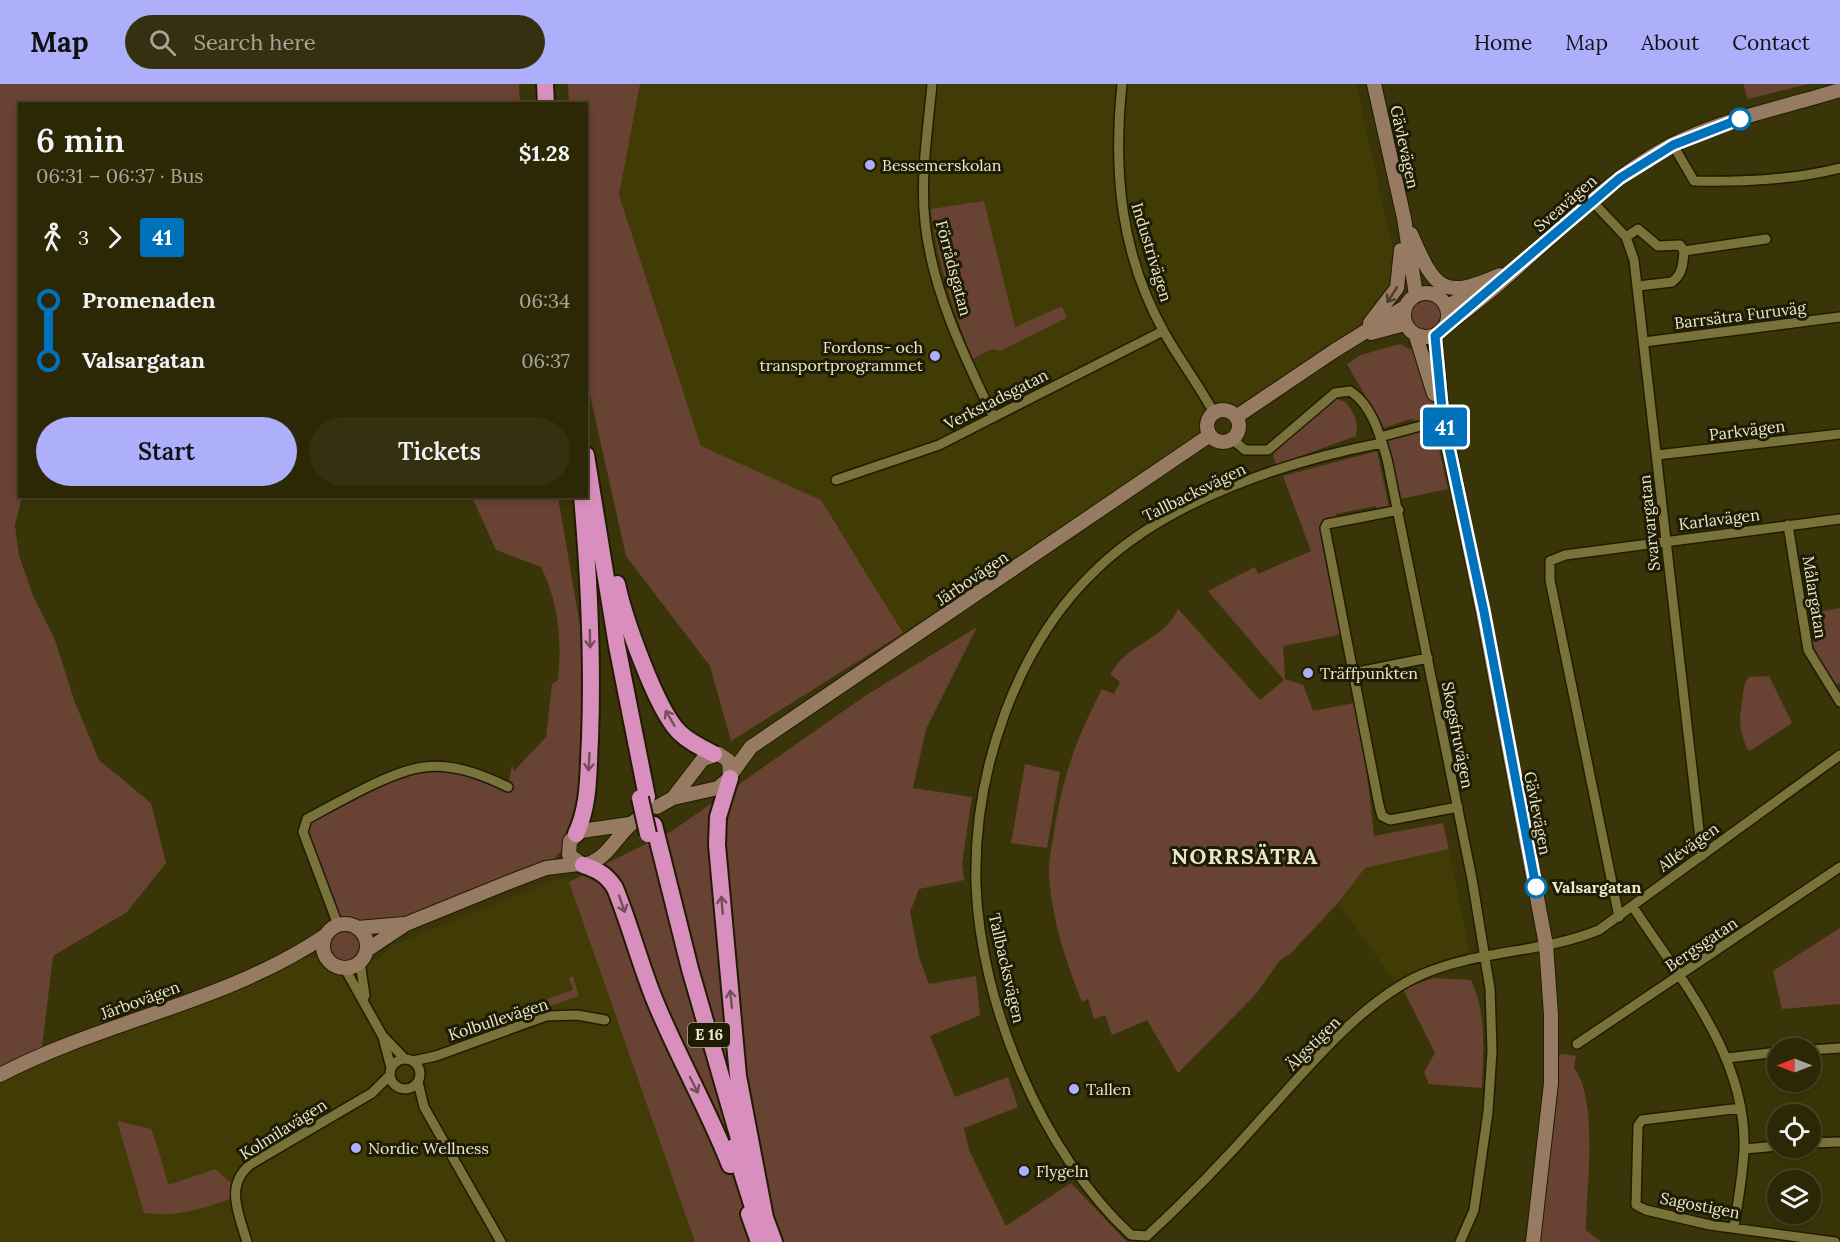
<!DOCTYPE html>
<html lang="en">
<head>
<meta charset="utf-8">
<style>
	body { margin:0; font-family:Lora,serif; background:#343010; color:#f1f3f6; height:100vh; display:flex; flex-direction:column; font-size:22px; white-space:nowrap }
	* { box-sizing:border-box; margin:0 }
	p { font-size:20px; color:#a6a69b }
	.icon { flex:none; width:33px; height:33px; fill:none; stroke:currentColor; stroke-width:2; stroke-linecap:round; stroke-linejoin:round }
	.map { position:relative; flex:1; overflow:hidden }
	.sheet { position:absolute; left:18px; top:18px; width:570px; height:396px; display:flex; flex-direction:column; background:#2c2806; border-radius:0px; box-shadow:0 3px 9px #0003,0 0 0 2px #484428 }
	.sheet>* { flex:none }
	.badge { padding:0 12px; border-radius:4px; font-size:21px; line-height:39px }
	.needle { width:39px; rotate:270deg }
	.tools { position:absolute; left:1767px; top:954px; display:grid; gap:12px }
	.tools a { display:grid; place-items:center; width:54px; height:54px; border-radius:50%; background:#2c2806; box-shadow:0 3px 9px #0003,0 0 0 2px #484428; font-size:30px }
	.map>.badge { position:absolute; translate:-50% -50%; box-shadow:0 0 0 3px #fff }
	.legs { display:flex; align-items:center; gap:9px; height:66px; padding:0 18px; font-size:20px }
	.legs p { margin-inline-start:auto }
	.headline { display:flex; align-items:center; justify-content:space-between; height:102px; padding:0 18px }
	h1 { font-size:33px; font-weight:600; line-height:45px }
	.primary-button { display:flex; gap:12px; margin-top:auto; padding:12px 18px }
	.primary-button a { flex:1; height:69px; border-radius:36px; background:#adaffb; color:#111; font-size:24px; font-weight:600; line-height:69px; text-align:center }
	.primary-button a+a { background:#343010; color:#f1f3f6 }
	ul { padding:0 18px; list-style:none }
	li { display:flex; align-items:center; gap:21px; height:60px; font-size:22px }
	li i { display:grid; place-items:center; width:9px; height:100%; margin:0 8px; background:currentColor }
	li i::after { content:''; width:15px; height:15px; margin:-8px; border:4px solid; border-radius:50%; background:#2c2806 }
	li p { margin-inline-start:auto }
	li:first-child i { background:linear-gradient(#0000 50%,currentColor 0) }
	li:last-child i { background:linear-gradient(currentColor 50%,#0000 0) }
	header { display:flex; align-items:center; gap:36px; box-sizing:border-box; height:84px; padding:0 30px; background:#adaffb; color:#111 }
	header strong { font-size:28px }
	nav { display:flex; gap:33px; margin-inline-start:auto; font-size:21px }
	.search { width:420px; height:54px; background:#343010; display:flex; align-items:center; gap:15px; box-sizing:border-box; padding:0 21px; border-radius:33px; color:#a6a69b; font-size:22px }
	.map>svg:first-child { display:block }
	.built { fill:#413b05 }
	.green { fill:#684334 }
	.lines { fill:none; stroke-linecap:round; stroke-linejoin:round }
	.street-casing { stroke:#201c01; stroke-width:12 }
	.secondary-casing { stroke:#201c01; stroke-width:16 }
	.highway-casing { stroke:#201c01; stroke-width:20 }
	.street { stroke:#79733b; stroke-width:9 }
	.secondary { stroke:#967b62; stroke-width:14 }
	.highway { stroke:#d98fbd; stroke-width:16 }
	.highway-bridge-casing { stroke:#201c01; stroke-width:20; stroke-linecap:butt }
	.highway-bridge { stroke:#d98fbd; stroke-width:16 }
	.oneway { stroke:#493d26 }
	.oneway2 { stroke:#735058 }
	.line-1-casing { stroke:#fff; stroke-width:14 }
	.line-1 { stroke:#0072bc; stroke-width:9 }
	.stop-1-dot { fill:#fff; stroke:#0072bc; stroke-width:3 }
	.poi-dot { fill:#adaffb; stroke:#1f1c05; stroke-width:2 }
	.labels { text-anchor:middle; stroke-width:6; stroke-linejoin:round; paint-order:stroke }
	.shield { fill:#1f1c05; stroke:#adab90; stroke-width:1.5 }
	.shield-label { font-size:15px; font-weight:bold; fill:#eae8cb }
	.street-label { font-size:16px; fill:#eae8cb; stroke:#1f1c05 }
	.poi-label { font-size:16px; fill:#eae8cb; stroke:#1f1c05; text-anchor:start }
	.stop-label { font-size:16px; font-weight:bold; fill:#eae8cb; stroke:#1f1c05; text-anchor:start }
	.district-label { font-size:22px; font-weight:bold; letter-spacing:1.5px; fill:#eae8cb; stroke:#1f1c05 }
</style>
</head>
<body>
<header>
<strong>Map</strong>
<div class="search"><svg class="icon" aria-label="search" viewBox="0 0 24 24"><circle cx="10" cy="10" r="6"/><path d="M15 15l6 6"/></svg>Search here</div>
<nav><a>Home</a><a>Map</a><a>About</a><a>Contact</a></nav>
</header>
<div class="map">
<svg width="1840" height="1158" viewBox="0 0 1840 1158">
	<rect width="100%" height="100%" fill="#3a3508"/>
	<path class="built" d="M640,0H1356L1393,167L1389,203L1360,251L1233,329L1218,327L1210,334L1208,346L903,549L821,416L701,362L619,111Z
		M1449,765L1469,868L1425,883L1396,899L1338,819L1365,784Z
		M569,794L695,1158H0V992L292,874L326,873L337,882L344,883L360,878L378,876L391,862L560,795Z"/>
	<path class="green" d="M0,0H519L520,19L20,20V412L22,413L15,441L19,472L34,514L55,556L74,616L99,676L151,719L166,779L127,828L53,872L41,971L0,991Z
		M568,0H640L619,111L701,362L821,416L903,549L731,657L710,582L626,472L590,311L586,266V20L569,19Z
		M1743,0H1808L1748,15Z
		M984,117L1015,243L1062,222L1067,234L1000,267L992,265L973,275C953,227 937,176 931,125Z
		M1404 231a22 22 0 1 1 44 0a22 22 0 1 1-44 0Z
		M1400,260L1409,265L1418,264L1443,336L1433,339L1448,405L1400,415L1387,351L1421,341L1420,337L1411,335L1384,344L1347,280L1361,271Z
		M1337,315L1346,318C1354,330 1359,338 1356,352L1276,381L1273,370L1323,323Z
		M1377,367L1390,428L1378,430L1376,422L1336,430L1338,438L1327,440L1345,548L1334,552L1283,562L1285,595L1303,601L1313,627L1359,618L1374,752L1443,739L1449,765L1365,784L1338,819L1290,870L1280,876L1256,910L1178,989L1147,936L1112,951L1105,931L1094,935L1088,915L1082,918C1066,878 1052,836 1049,793C1048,778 1052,762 1054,748C1063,692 1076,655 1102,605L1114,610L1120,598L1110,590C1115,584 1119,576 1125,572C1143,557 1168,548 1178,525L1260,616L1284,596L1208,507L1255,483L1258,490L1311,467L1283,392Z
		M472,413H558L580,542L590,541L591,620L576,750L546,784L529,782L472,805L474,814L406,840L338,841L304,742L307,735L404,688L461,685L508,702L512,681L514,687L546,653L552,600L558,596C562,555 559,520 541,483L496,466Z
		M1840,524V598L1831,605L1820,590L1802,531Z
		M977,543L926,645L913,704L972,713L962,780L964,796L919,805L910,828L919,873L929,900L976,892L980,931L930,952L955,1013L1008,993L1018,1023L964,1044L969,1066L1006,1142L1071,1099L1127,1158H695L569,798L672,747L865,612Z
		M1769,592L1792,639L1750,667L1747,665C1738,639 1739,638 1743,611C1744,604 1744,598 1749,593Z
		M1025,680L1060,688L1047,764L1011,759Z
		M1840,844V920L1782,925L1773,887Z
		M331 862a14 14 0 1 1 28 0a14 14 0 1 1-28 0Z
		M573,892L579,912L527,930L525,923L573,906L569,894Z
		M1434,894L1471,896C1487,930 1483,967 1482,1004L1429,1000L1424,988L1435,969L1403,905Z
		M1563,970L1576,972L1574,984C1599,1016 1586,1104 1586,1146L1601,1158H1528L1552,973Z
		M117,1037L151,1045C159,1064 162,1082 169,1101L215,1085L235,1102V1113C207,1124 174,1134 144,1129Z"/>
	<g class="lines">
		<g class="street-casing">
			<path id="street" d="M932,0C928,45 920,93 925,138C932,206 964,272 993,332
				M1122,0C1113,87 1120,169 1164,248C1179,275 1199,301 1214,329
				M1673,61L1694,97C1744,98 1792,96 1840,84
				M1592,117L1626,153L1634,176L1702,772
				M1626,153L1638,145L1658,162L1680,161L1684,167L1766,155
				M1638,202L1672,198C1683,190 1683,179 1684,167
				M1644,258L1840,233
				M1380,353L1443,336
				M1232,355L1245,366H1268L1335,309L1350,307C1372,321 1380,351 1387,375L1472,795L1490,905L1492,967L1488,1028L1474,1126L1460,1158
				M1382,359C1287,377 1171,415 1099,483C1016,560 973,688 976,800C980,920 1042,1069 1131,1151L1147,1152C1187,1115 1225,1076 1261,1035C1305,987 1362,916 1423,890C1478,866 1543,869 1599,846L1840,671
				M1657,371L1840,350
				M836,396L939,361L1163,247
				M1399,426L1327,440L1325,444L1379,721L1382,732L1390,736L1458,723
				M1788,441L1808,566L1840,618
				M1353,589L1428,574
				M1633,823C1681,896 1747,973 1744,1065C1743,1091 1738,1117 1734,1143
				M1619,833L1550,496V477L1565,471L1840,435
				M338,841L303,748L307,735C337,719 391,687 424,683C453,679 483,691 508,703
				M360,878L365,912
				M344,883L382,951L405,975
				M383,953L391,984
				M1577,960L1840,783
				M1810,966L1840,964
				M1727,974L1778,968
				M390 990a15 15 0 1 1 30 0a15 15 0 1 1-30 0Z
				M413,977L436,972L546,932L577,931L605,936
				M418,998L424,1023L501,1158
				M1741,1024L1642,1036L1638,1042L1636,1121L1646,1126L1710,1141L1835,1158
				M1810,1059L1840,1058
				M1744,1065L1778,1062
				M247,1158C239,1130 224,1101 251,1080L372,1009L390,991"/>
		</g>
		<g class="secondary-casing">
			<path id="secondary" d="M1374,0L1404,134L1416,211
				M1411,150C1435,205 1442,217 1500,191
				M1404 231a22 22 0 1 1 44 0a22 22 0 1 1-44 0Z
				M1446,223L1477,206
				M1370,239L1397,204L1401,166
				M1446,241C1520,191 1578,117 1655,70C1710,37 1779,25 1840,6
				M1371,249L1405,240
				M1416,252L1434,310
				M1435,252L1443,336L1483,528L1546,861L1551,931V999L1533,1158
				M1207 342a16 16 0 1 1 32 0a16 16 0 1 1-32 0Z
				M1236,333L1334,267L1405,223
				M732,689L751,663L1210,351
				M657,723L673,714L718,704L730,694L729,677L719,670L703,675L673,714
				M630,740L581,747L570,757L569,771L583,781C609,777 617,747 638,735
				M323 862a22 22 0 1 1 44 0a22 22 0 1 1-44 0Z
				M357,844L404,840
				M367,866L406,840L512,797L546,784L579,780
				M0,991C105,936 228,918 326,851"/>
		</g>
		<g class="highway-casing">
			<path id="highway" d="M545,0L546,20
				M586,371L617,562L647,713
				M617,500C624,533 656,625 679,648C689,658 702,664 714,670
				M730,694L718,733L717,761L738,992L766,1139
				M654,741L690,885L744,1072
				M576,750C590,720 588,688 590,655C593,574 589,493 582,412
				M583,781C598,786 607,791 615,804C630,841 640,880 655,917C678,973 708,1025 730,1081
				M734,1063L758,1139
				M749,1130L759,1158
				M764,1131L774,1158"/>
		</g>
		<use href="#street" class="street"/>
		<use href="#secondary" class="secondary"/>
		<use href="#highway" class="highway"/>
		<g class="highway-bridge-casing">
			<path id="highway-bridge" d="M640,714L648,750"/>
		</g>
		<use href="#highway-bridge" class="highway-bridge"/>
	</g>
	<defs><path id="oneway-shaft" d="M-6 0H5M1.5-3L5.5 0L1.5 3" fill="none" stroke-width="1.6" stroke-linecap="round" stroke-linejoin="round" transform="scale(1.5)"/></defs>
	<use class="oneway" href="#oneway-shaft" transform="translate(1392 211) rotate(122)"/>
	<g class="oneway2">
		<use href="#oneway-shaft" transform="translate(590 555) rotate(89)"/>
		<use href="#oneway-shaft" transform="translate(670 634) rotate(-120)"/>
		<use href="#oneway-shaft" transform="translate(589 678) rotate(93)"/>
		<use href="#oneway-shaft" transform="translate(622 820) rotate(71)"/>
		<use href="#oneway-shaft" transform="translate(722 821) rotate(-95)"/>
		<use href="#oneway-shaft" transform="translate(731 915) rotate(-96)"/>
		<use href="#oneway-shaft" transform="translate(694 1001) rotate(63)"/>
	</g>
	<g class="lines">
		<g class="line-1-casing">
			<path id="line-1" d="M1536,803L1484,528L1443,336L1435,252L1620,94L1673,61L1740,35"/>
		</g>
		<use href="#line-1" class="line-1"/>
	</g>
	<g class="stop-1-dot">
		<circle cx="1740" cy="35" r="10"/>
		<circle cx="1536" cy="803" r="10"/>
	</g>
	<g class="poi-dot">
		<circle cx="870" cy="81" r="6"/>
		<circle cx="935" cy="272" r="6"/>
		<circle cx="1308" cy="589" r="6"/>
		<circle cx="1074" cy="1005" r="6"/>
		<circle cx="356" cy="1064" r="6"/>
		<circle cx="1024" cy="1087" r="6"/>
	</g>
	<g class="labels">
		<rect class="shield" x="688" y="939" width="42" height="24" rx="4.5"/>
		<g class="shield-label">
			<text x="709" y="956">E 16</text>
		</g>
		<g class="street-label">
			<text transform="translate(1405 63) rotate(78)" y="6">Gävlevägen</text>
			<text transform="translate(1565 119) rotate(-41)" y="6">Sveavägen</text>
			<text transform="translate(1152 168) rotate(73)" y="6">Industrivägen</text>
			<text transform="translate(954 184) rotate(75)" y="6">Förrådsgatan</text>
			<text transform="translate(1740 231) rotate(-7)" y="6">Barrsätra Furuväg</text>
			<text transform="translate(996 315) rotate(-27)" y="6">Verkstadsgatan</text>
			<text transform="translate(1747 346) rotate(-7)" y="6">Parkvägen</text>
			<text transform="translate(1194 408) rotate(-26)" y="6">Tallbacksvägen</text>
			<text transform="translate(1719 435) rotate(-7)" y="6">Karlavägen</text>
			<text transform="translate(1649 439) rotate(-96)" y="6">Svarvargatan</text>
			<text transform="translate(972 494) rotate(-34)" y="6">Järbovägen</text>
			<text transform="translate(1815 513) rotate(81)" y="6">Målargatan</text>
			<text transform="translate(1458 651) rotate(79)" y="6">Skogsfruvägen</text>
			<text transform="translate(1538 729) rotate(79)" y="6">Gävlevägen</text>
			<text transform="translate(1688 763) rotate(-36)" y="6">Allévägen</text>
			<text transform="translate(1701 860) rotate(-34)" y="6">Bergsgatan</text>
			<text transform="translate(1007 884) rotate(77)" y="6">Tallbacksvägen</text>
			<text transform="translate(140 916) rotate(-20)" y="6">Järbovägen</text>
			<text transform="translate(498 935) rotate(-18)" y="6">Kolbullevägen</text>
			<text transform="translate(1313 959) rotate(-45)" y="6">Älgstigen</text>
			<text transform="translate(283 1045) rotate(-32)" y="6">Kolmilavägen</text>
			<text transform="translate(1700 1121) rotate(11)" y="6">Sagostigen</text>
		</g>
		<g class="poi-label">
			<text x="882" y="87">Bessemerskolan</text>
			<text x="923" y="269" text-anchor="end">Fordons- och<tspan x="923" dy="18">transportprogrammet</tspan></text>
			<text x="1320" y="595">Träffpunkten</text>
			<text x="1086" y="1011">Tallen</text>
			<text x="368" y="1070">Nordic Wellness</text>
			<text x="1036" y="1093">Flygeln</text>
		</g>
		<g class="stop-label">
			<text x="1552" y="809">Valsargatan</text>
		</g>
		<g class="district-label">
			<text x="1245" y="780">NORRSÄTRA</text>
		</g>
	</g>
</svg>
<div class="tools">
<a><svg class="needle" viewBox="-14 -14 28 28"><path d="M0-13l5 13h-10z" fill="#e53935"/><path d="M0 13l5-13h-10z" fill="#a6a69b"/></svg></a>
<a><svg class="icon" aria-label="locate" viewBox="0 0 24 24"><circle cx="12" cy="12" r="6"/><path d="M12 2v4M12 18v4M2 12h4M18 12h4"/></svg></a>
<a><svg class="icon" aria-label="layers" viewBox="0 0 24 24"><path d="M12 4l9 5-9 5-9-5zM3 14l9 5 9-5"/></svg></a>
</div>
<b class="badge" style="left:1445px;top:343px;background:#0072bc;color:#fff">41</b>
<section class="sheet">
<div class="headline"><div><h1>6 min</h1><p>06:31 – 06:37 · Bus</p></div><b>$1.28</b></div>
<div class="legs"><svg class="icon" aria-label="walk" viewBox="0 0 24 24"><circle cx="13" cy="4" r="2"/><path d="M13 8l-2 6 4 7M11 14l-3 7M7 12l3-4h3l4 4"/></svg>3<svg class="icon" aria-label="forward" viewBox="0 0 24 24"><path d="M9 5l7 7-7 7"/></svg><b class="badge" style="background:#0072bc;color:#fff">41</b></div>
<ul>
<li><i style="color:#0072bc"></i><b>Promenaden</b><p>06:34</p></li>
<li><i style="color:#0072bc"></i><b>Valsargatan</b><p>06:37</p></li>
</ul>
<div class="primary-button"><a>Start</a><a>Tickets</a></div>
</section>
</div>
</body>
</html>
